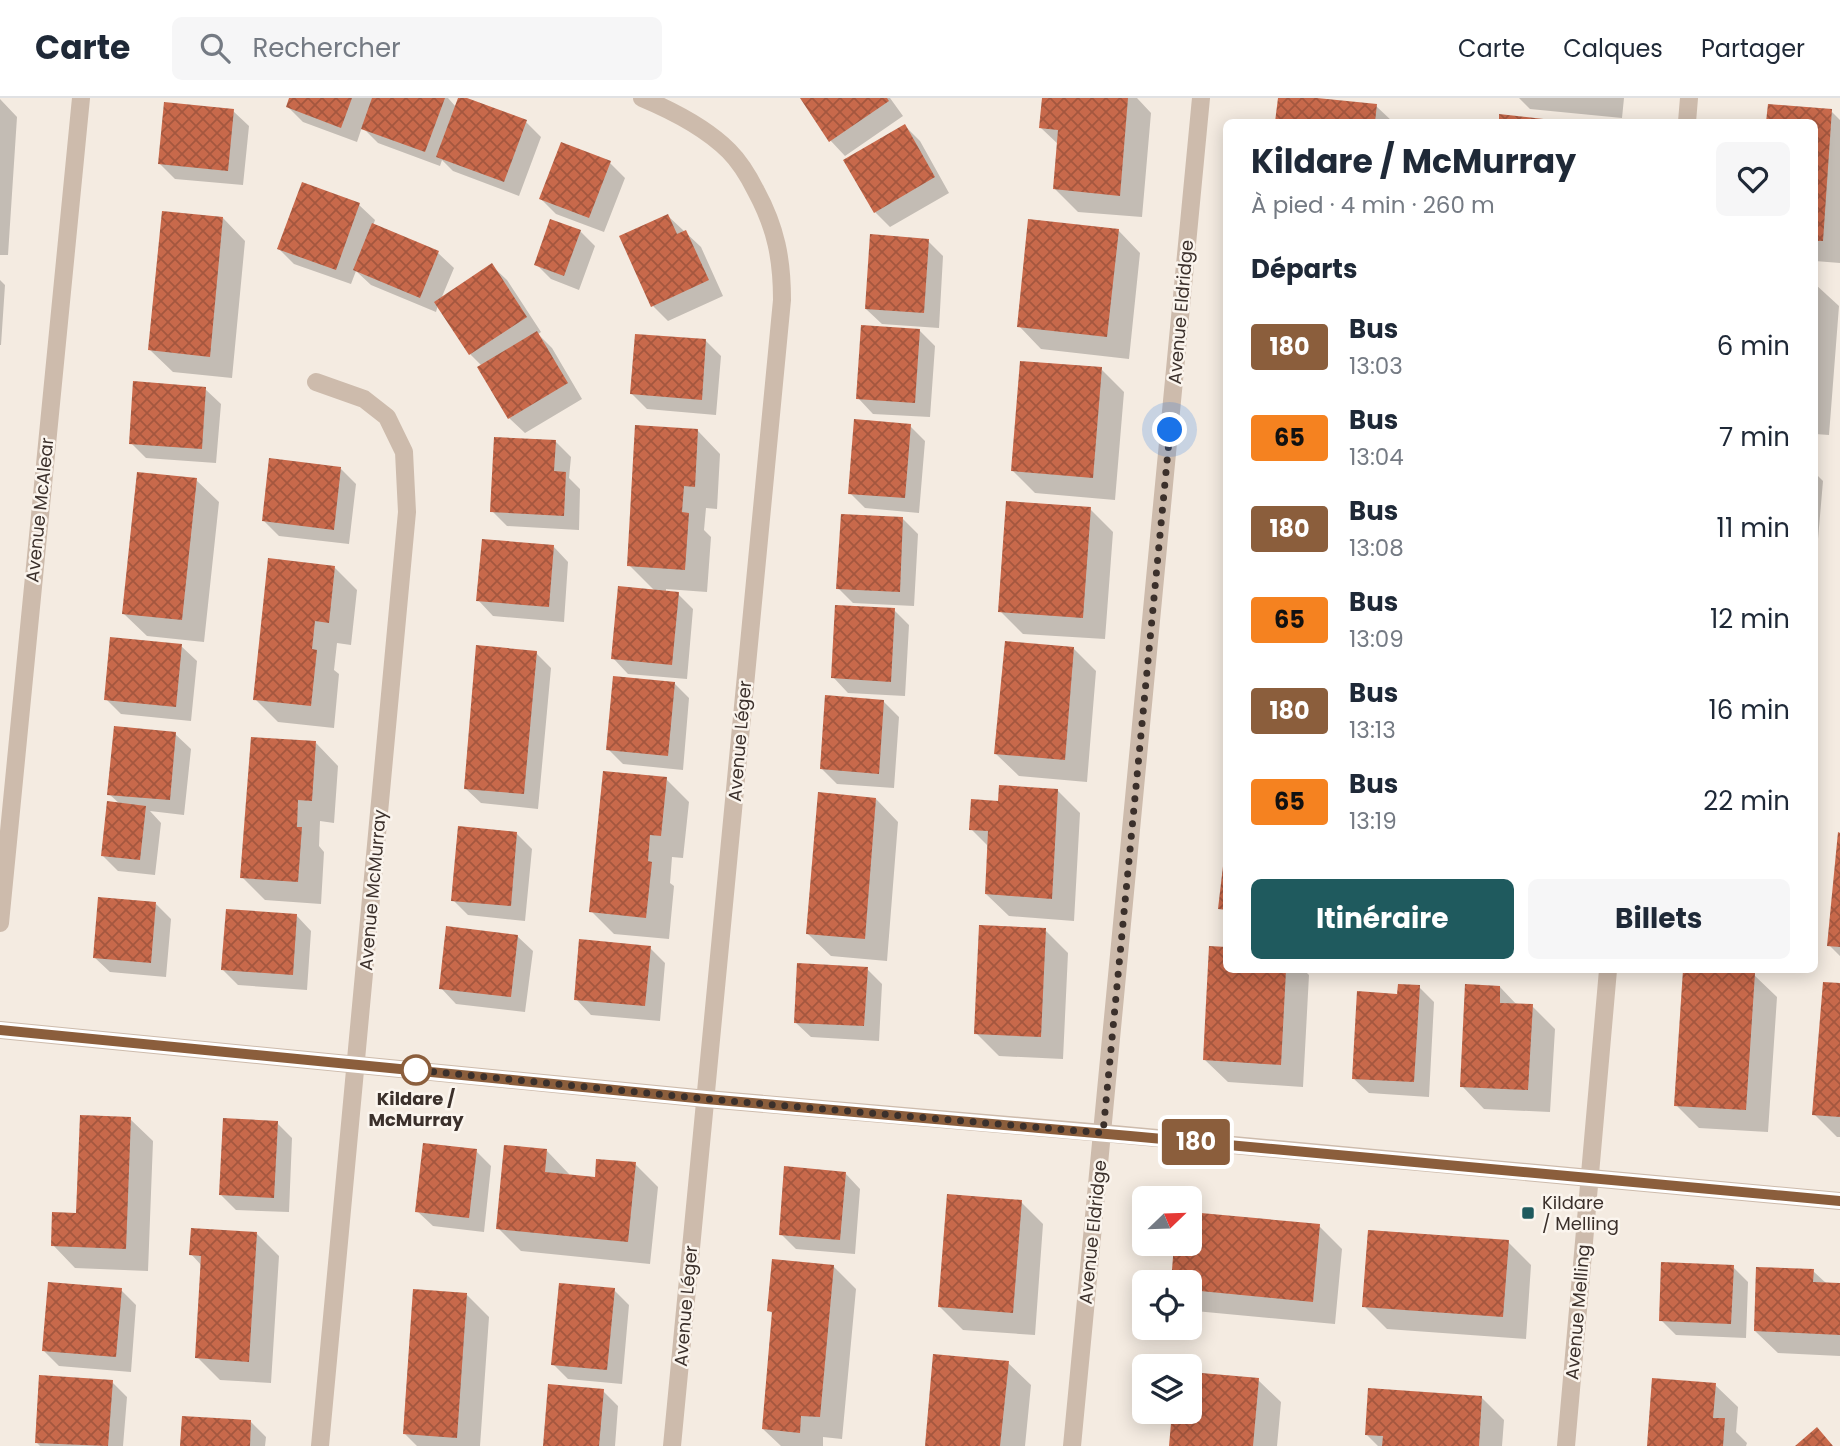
<!DOCTYPE html>
<html lang="fr">
<head>
<meta charset="utf-8">
<style>
	body { margin:0; font-family:Poppins,sans-serif; background:#f6f6f7; color:#1f2937; height:100vh; display:flex; flex-direction:column; font-size:26px; white-space:nowrap }
	* { box-sizing:border-box; margin:0 }
	p { font-size:23px; color:#747a83 }
	.icon { flex:none; width:38px; height:38px; fill:none; stroke:currentColor; stroke-width:2; stroke-linecap:round; stroke-linejoin:round }
	.map { position:relative; flex:1; overflow:hidden }
	.drawer { position:absolute; left:1223px; top:21px; width:595px; height:854px; display:flex; flex-direction:column; background:#fff; border-radius:10px; box-shadow:0 4px 18px #0003 }
	.drawer>* { flex:none }
	.badge { padding:0 14px; border-radius:5px; font-size:24px; line-height:46px }
	.needle { width:46px; rotate:67deg }
	.controls { position:absolute; left:1132px; top:1088px; display:grid; gap:14px }
	.controls a { display:grid; place-items:center; width:70px; height:70px; border-radius:10px; background:#fff; box-shadow:0 4px 18px #0003; font-size:35px }
	.you { position:absolute; width:35px; height:35px; margin:-18px; border:5px solid #fff; border-radius:50%; background:#1a73e8; box-shadow:0 0 0 10px #1a73e833 }
	.map>.badge { position:absolute; translate:-50% -50%; box-shadow:0 0 0 4px #fff }
	h2 { padding:0 28px; font-size:26px; line-height:63px }
	.round { display:grid; place-items:center; flex:none; width:74px; height:74px; border-radius:10px; background:#f6f6f7 }
	.head { display:flex; align-items:center; justify-content:space-between; height:119px; padding:0 28px }
	h1 { font-size:33px; font-weight:700; line-height:52px }
	.button { display:flex; gap:14px; margin-top:auto; padding:14px 28px }
	.button a { flex:1; height:80px; border-radius:10px; background:#1f5a5e; color:#fff; font-size:28px; font-weight:700; line-height:80px; text-align:center }
	.button a+a { background:#f6f6f7; color:#1f2937 }
	ul { padding:0; list-style:none }
	li { display:flex; align-items:center; gap:21px; height:91px; padding:0 28px }
	li div { flex:1 }
	li b { display:block; font-size:26px }
	li em { font-style:normal }
	li .badge { min-width:77px; font-weight:700; text-align:center }
	header { display:flex; align-items:center; gap:42px; box-sizing:border-box; height:98px; padding:0 35px; background:#fff; border-bottom:2px solid #e0e1e3 }
	header strong { font-size:33px }
	nav { display:flex; gap:38px; margin-inline-start:auto; font-size:24px }
	.search { width:490px; height:63px; background:#f6f6f7; display:flex; align-items:center; gap:18px; box-sizing:border-box; padding:0 24px; border-radius:10px; color:#747a83; font-size:26px }
	.map>svg:first-child { display:block }
	.shadow { fill:#0003 }
	.building { fill:url(#building-cross-hatch) }
	.lines { fill:none; stroke-linecap:round; stroke-linejoin:round }
	.minor { stroke:#cdbbac; stroke-width:18 }
	.tertiary { stroke:#cdbbac; stroke-width:18 }
	.line-casing { stroke:#fff; stroke-width:16 }
	.line { stroke:#8b5e3c; stroke-width:10 }
	.walk { stroke:#3b302b; stroke-width:7; stroke-dasharray:0 12.6 }
	.stop-dot { fill:#fff; stroke:#8b5e3c; stroke-width:3.5 }
	.poi-dot { fill:#1f5a5e; stroke:#fbf5ee; stroke-width:2.5 }
	.labels { text-anchor:middle; stroke-width:5; stroke-linejoin:round; paint-order:stroke }
	.street-label { font-size:18px; fill:#3b302b; stroke:#fbf5ee }
	.stop-label { font-size:18px; font-weight:bold; fill:#3b302b; stroke:#fbf5ee }
	.poi-label { font-size:18px; fill:#3b302b; stroke:#fbf5ee; text-anchor:start }
</style>
</head>
<body>
<header>
<strong>Carte</strong>
<div class="search"><svg class="icon" aria-label="search" viewBox="0 0 24 24"><circle cx="10" cy="10" r="6"/><path d="M15 15l6 6"/></svg>Rechercher</div>
<nav><a>Carte</a><a>Calques</a><a>Partager</a></nav>
</header>
<div class="map">
<svg width="1840" height="1348" viewBox="0 0 1840 1348">
	<defs>
		<pattern id="building-cross-hatch" width="8" height="8" patternUnits="userSpaceOnUse" patternTransform="scale(1.75)"><rect width="8" height="8" fill="#c8694b"/><path d="M0 0l8 8M0 8l8-8" fill="none" stroke="#a4573f"/></pattern>
	</defs>
	<rect width="100%" height="100%" fill="#f4ebe1"/>
	<path class="shadow" d="M291,0H448L456,9L460,0H462L526,24L541,39L519,98L453,73L442,62L440,68L378,45L362,29L357,44L303,24L288,9Z
		M802,0H890L903,18L845,58L830,42Z
		M1043,0H1137L1151,15L1142,119L1078,114L1055,91L1059,47L1041,30Z
		M1280,0H1301L1376,8L1393,24H1277Z
		M1519,0H1624L1622,20L1530,11Z
		M0,1L17,19L8,157H0Z
		M1769,8L1831,13L1840,22V165L1815,163V24H1768Z
		M233,13L249,28L243,87L175,81L160,66Z
		M1501,18L1561,24H1500Z
		M905,28L920,43L949,95L890,129L875,114Z
		M610,65L625,80L604,134L556,116L541,101Z
		M303,86L359,107L375,122L373,128L438,155L454,170L441,201L491,167L507,182L541,234L538,236L552,250L582,301L525,335L509,320L479,270L482,268L470,256L438,207L436,214L371,187L356,173L351,186L294,166L279,151Z
		M668,118L701,149L723,198L668,223L653,208Z
		M223,120L245,143L232,280L173,274L150,252Z
		M1118,132L1140,155L1129,261L1041,251L1019,228Z
		M580,133L595,148L579,192L551,181L536,166Z
		M928,143L943,158L939,230L882,226L866,211Z
		M0,182L5,187L1,247H0Z
		M1815,186L1839,208L1829,337L1815,336Z
		M920,233L935,248L930,319L873,316L858,300Z
		M706,243L721,258L716,317L647,311L632,296Z
		M1101,271L1124,294L1115,402L1035,395L1013,373Z
		M205,291L221,306L216,365L146,360L131,345Z
		M910,328L925,343L919,415L865,410L850,395Z
		M698,333L720,356L717,411L706,410L704,432L711,439L707,494L666,491V494L678,496L693,511L687,581L628,576L613,560L655,493L629,467Z
		M555,343L571,359L569,380L580,391L579,432L507,428L492,413Z
		M340,370L356,386L349,446L279,438L264,423Z
		M1815,375L1823,383L1815,476Z
		M196,382L219,404L204,544L147,538L124,516Z
		M1090,411L1113,434L1105,541L1023,536L1000,513Z
		M903,421L918,436L914,508L853,505L838,490Z
		M553,448L568,464L564,524L493,518L478,502Z
		M334,469L357,492L351,547L337,545L334,572L339,576L334,630L278,624L255,601Z
		M894,512L909,527L905,598L848,595L833,579Z
		M181,548L197,563L191,623L121,616L106,601Z
		M1074,551L1096,573L1087,684L1019,678L996,656Z
		M536,555L551,570L538,711L481,705L465,690Z
		M674,585L689,600L683,672L623,666L608,651Z
		M884,604L899,619L894,690L837,686L822,671Z
		M175,636L191,651L184,717L150,713L161,725L155,777L118,773L103,758L120,706L109,696Z
		M316,645L338,668L334,725L320,723L319,748L324,754L321,806L265,802L242,779Z
		M666,681L689,704L683,760L672,759L670,785L674,788L669,841L614,836L591,813Z
		M1058,693L1080,715L1074,823L1009,818L986,796L989,749L971,731L999,705Z
		M876,701L898,724L887,863L831,858L808,836Z
		M1840,734V858L1829,847Z
		M516,735L532,751L525,823L468,817L453,802Z
		M156,806L171,821L166,879L110,874L94,859Z
		M296,817L311,833L307,892L238,887L223,872Z
		M1045,832L1068,855L1063,961L999,958L976,935Z
		M517,838L533,853L525,914L456,906L441,890Z
		M650,850L665,865L660,923L591,917L576,901Z
		M867,871L882,886L879,943L811,939L795,924Z
		M1227,872H1304L1309,877L1303,989L1228,984L1205,962Z
		M1685,872L1754,877L1777,899L1768,1034L1699,1030L1676,1007Z
		M1840,887V1039H1837L1814,1016Z
		M1419,889L1434,904L1429,999L1369,995L1353,980L1399,898Z
		M1500,889L1517,907L1532,908L1555,931L1550,1014L1484,1011L1462,988Z
		M130,1021L153,1043L148,1173L75,1170L53,1147L78,1117Z
		M277,1025L292,1040L289,1114L236,1112L221,1097Z
		M476,1053L491,1068L484,1134L433,1128L417,1113Z
		M547,1053L569,1076V1078L596,1080L635,1066L658,1089L650,1166L521,1153L498,1130Z
		M845,1075L860,1091L855,1156L796,1151L781,1136Z
		M1021,1104L1043,1126L1035,1237L963,1232L940,1209Z
		M1190,1116L1319,1128L1342,1151L1335,1226L1195,1213L1190,1208Z
		M256,1135L279,1158L271,1285L220,1282L197,1259L202,1168L191,1156Z
		M1508,1144L1531,1167L1526,1241L1387,1231L1364,1208Z
		M833,1168L856,1191L842,1341L823,1339V1348H781L763,1331L774,1217L769,1212Z
		M1733,1169L1748,1184L1746,1240L1676,1237L1661,1222Z
		M1813,1173L1827,1186L1840,1187V1258L1778,1255L1755,1233Z
		M121,1192L136,1207L131,1274L59,1268L44,1253Z
		M614,1192L629,1207L622,1286L568,1281L553,1266Z
		M466,1196L489,1219L480,1348H417L405,1336Z
		M1008,1265L1031,1287L1025,1348H927Z
		M1190,1275L1258,1282L1281,1304L1277,1348H1171L1190,1314Z
		M112,1284L127,1299L123,1348H40L36,1344Z
		M1715,1287L1738,1309L1736,1334L1747,1345L1746,1348H1649Z
		M603,1293L618,1308L615,1348H545Z
		M1481,1299L1504,1322L1502,1348H1378L1367,1337Z
		M251,1324L266,1339L265,1348H181Z"/>
	<path class="building" d="M289,0H352L341,30L286,9Z
		M372,0H445L425,54L361,31Z
		M458,0H467L527,22L504,84L436,59Z
		M800,0H887L889,3L829,44Z
		M1042,0H1128L1120,98L1053,91L1058,32L1039,30Z
		M1278,0H1317L1377,6L1375,24H1275Z
		M164,4L234,11L228,73L158,66Z
		M1768,6L1832,11L1823,143H1815V24H1766Z
		M1499,16L1561,23V24H1499Z
		M905,26L935,79L874,115L843,62Z
		M561,44L611,63L589,120L539,101Z
		M302,84L360,105L336,172L277,151Z
		M162,113L223,119L210,259L148,252Z
		M668,116L677,136L686,132L709,182L651,209L619,138Z
		M550,121L581,132L564,178L534,167Z
		M1028,121L1119,131L1107,239L1017,229Z
		M372,125L439,153L420,200L353,172Z
		M870,136L929,141L924,215L865,211Z
		M492,165L527,219L469,257L434,204Z
		M861,227L920,231L915,305L856,301Z
		M537,233L568,285L508,321L477,269Z
		M635,236L706,241L702,302L630,296Z
		M1020,263L1102,269L1093,380L1011,373Z
		M133,283L206,289L202,351L129,346Z
		M854,321L911,326L905,400L848,396Z
		M635,327L698,331L695,389L684,388L682,414L689,415L685,472L627,468Z
		M494,339L556,342L554,373L566,374L564,418L490,414Z
		M269,360L341,369L334,432L262,423Z
		M137,374L197,380L182,522L122,516Z
		M1006,403L1091,409L1083,520L998,514Z
		M841,416L903,419L900,494L836,491Z
		M482,441L554,447L549,509L476,503Z
		M268,460L335,468L329,525L315,523L312,551L317,552L311,608L253,602Z
		M618,488L679,494L672,567L611,561Z
		M835,507L895,510L891,584L831,580Z
		M110,539L182,546L176,609L104,602Z
		M1005,543L1074,549L1065,662L994,656Z
		M476,547L537,553L524,696L464,691Z
		M613,578L675,584L668,658L606,652Z
		M825,597L884,602L879,676L820,671Z
		M114,628L176,634L170,702L107,697Z
		M251,639L316,643L312,703L298,702L297,729H302L298,784L240,780Z
		M603,673L667,679L661,738L650,737L648,763L652,764L646,820L589,814Z
		M999,687L1058,691L1052,801L985,796L988,733L969,732L971,701L998,703Z
		M818,694L876,700L865,841L806,836Z
		M107,703L146,708L140,762L101,758Z
		M458,728L517,734L511,808L451,803Z
		M1838,734L1840,735V849L1827,848Z
		M1225,751H1227V812L1218,811Z
		M98,799L156,804L151,865L93,860Z
		M226,811L297,816L293,877L221,872Z
		M979,827L1046,830L1041,939L974,936Z
		M446,828L518,837L511,899L439,891Z
		M579,841L651,848L645,908L574,902Z
		M1209,848L1227,849V872H1286L1281,967L1203,962Z
		M797,865L868,869L864,928L794,925Z
		M1683,872L1755,875L1746,1012L1674,1008Z
		M1823,884L1840,885V1019L1812,1017Z
		M1398,886L1420,887L1414,984L1352,981L1357,893L1397,896Z
		M1465,886L1500,888V905L1533,906L1528,992L1460,989Z
		M80,1017L131,1019L126,1151L51,1148L52,1114L76,1115Z
		M223,1020L278,1023L274,1100L219,1097Z
		M423,1045L477,1051L469,1120L415,1114Z
		M504,1047L547,1051L545,1074L595,1079L596,1061L636,1064L628,1144L496,1131Z
		M784,1068L846,1074L840,1142L779,1137Z
		M947,1096L1022,1102L1013,1215L938,1209Z
		M1190,1114L1320,1126L1313,1204L1190,1192V1185H1171L1174,1146H1190Z
		M191,1130L257,1134L249,1264L195,1260L201,1158L189,1157Z
		M1368,1132L1509,1142L1503,1219L1362,1209Z
		M772,1161L834,1167L820,1319L801,1318L800,1335L762,1331L772,1214L767,1213Z
		M1661,1164L1734,1167L1731,1226L1659,1223Z
		M1756,1169L1814,1171L1813,1184L1840,1185V1237L1754,1233Z
		M48,1184L122,1190L116,1259L42,1253Z
		M559,1185L615,1190L607,1272L551,1267Z
		M413,1191L467,1195L457,1340L403,1336Z
		M933,1256L1009,1263L1000,1348H925Z
		M1190,1274L1259,1280L1253,1348H1169L1172,1314H1190Z
		M39,1277L113,1282L108,1348L35,1345Z
		M1652,1280L1716,1285L1713,1320H1725L1723,1348H1647Z
		M548,1286L604,1291L599,1348H543Z
		M1368,1290L1482,1298L1479,1348H1382L1383,1338L1365,1337Z
		M182,1318L251,1322L250,1348H180Z
		M1817,1329L1833,1348H1795Z"/>
	<g class="lines">
		<path class="minor" d="M642,0C673,13 705,29 729,53C741,65 749,79 756,93C776,130 782,161 782,202L672,1348
			M1687,24L1689,0
			M316,284L364,301L387,319L404,354L407,414L320,1348
			M0,825L81,0
			M1072,1348L1201,0
			M1566,1348L1608,872"/>
		<path class="tertiary" d="M0,932L707,1001L1103,1035L1840,1103"/>
	</g>
	<g class="lines">
		<g class="line-casing">
			<path id="line" d="M0,932L706,1001L1130,1038L1840,1103"/>
		</g>
		<use href="#line" class="line"/>
		<path class="walk" d="M416,972L406,971L706,1001L1103,1035L1170,332"/>
	</g>
	<circle class="stop-dot" cx="416" cy="972" r="14"/>
	<rect class="poi-dot" x="1521" y="1108" width="14" height="14" rx="3.5"/>
	<g class="labels">
		<g class="street-label">
			<text transform="translate(1181 214) rotate(-85)" y="6">Avenue Eldridge</text>
			<text transform="translate(40 412) rotate(-84)" y="6">Avenue McAlear</text>
			<text transform="translate(740 643) rotate(-85)" y="6">Avenue Léger</text>
			<text transform="translate(373 792) rotate(-85)" y="6">Avenue McMurray</text>
			<text transform="translate(1093 1134) rotate(-84)" y="6">Avenue Eldridge</text>
			<text transform="translate(686 1208) rotate(-85)" y="6">Avenue Léger</text>
			<text transform="translate(1578 1214) rotate(-85)" y="6">Avenue Melling</text>
		</g>
		<g class="stop-label">
			<text x="416" y="1007">Kildare /<tspan x="416" dy="21">McMurray</tspan></text>
		</g>
		<g class="poi-label">
			<text x="1542" y="1111">Kildare<tspan x="1542" dy="21">/ Melling</tspan></text>
		</g>
	</g>
</svg>
<div class="controls">
<a><svg class="needle" viewBox="-14 -14 28 28"><path d="M0-13l5 13h-10z" fill="#e53935"/><path d="M0 13l5-13h-10z" fill="#747a83"/></svg></a>
<a><svg class="icon" aria-label="locate" viewBox="0 0 24 24"><circle cx="12" cy="12" r="6"/><path d="M12 2v4M12 18v4M2 12h4M18 12h4"/></svg></a>
<a><svg class="icon" aria-label="layers" viewBox="0 0 24 24"><path d="M12 4l9 5-9 5-9-5zM3 14l9 5 9-5"/></svg></a>
</div>
<div class="you" style="left:1170px;top:332px"></div>
<b class="badge" style="left:1196px;top:1044px;background:#8b5e3c;color:#fff">180</b>
<section class="drawer">
<div class="head"><div><h1>Kildare / McMurray</h1><p>À pied · 4 min · 260 m</p></div><a class="round"><svg class="icon" aria-label="heart" viewBox="0 0 24 24"><path d="M12 20l-8-8c-3-5 5-10 8-4 3-6 11-1 8 4z"/></svg></a></div>
<h2>Départs</h2>
<ul>
<li><span class="badge" style="background:#8b5e3c;color:#fff">180</span><div><b>Bus</b><p>13:03</p></div><em>6 min</em></li>
<li><span class="badge" style="background:#f58220;color:#111">65</span><div><b>Bus</b><p>13:04</p></div><em>7 min</em></li>
<li><span class="badge" style="background:#8b5e3c;color:#fff">180</span><div><b>Bus</b><p>13:08</p></div><em>11 min</em></li>
<li><span class="badge" style="background:#f58220;color:#111">65</span><div><b>Bus</b><p>13:09</p></div><em>12 min</em></li>
<li><span class="badge" style="background:#8b5e3c;color:#fff">180</span><div><b>Bus</b><p>13:13</p></div><em>16 min</em></li>
<li><span class="badge" style="background:#f58220;color:#111">65</span><div><b>Bus</b><p>13:19</p></div><em>22 min</em></li>
</ul>
<div class="button"><a>Itinéraire</a><a>Billets</a></div>
</section>
</div>
</body>
</html>
